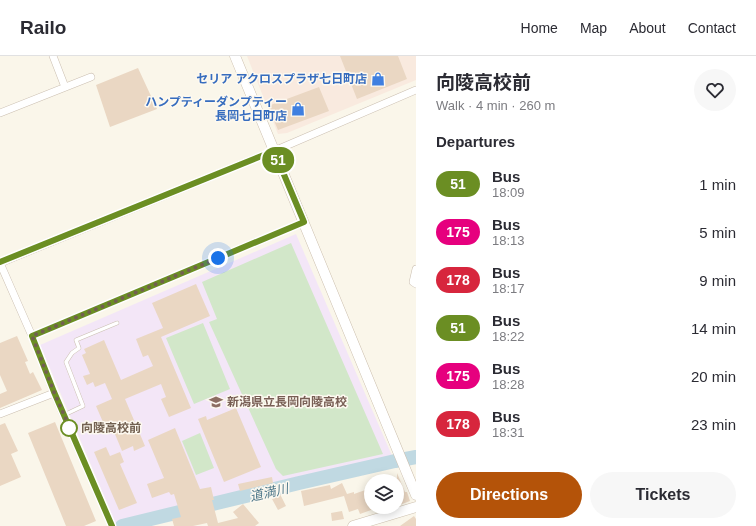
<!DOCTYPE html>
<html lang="en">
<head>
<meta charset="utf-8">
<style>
	body { margin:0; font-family:Helvetica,"Noto Sans JP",sans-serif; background:#f7f7f7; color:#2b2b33; height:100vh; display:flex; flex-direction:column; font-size:15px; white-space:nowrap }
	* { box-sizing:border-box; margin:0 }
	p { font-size:13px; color:#7c7c81 }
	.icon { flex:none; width:22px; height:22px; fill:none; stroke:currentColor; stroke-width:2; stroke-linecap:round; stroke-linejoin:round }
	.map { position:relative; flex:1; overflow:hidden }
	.drawer { display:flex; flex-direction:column; background:#fff; width:340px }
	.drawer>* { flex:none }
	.badge { padding:0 8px; border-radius:13px; font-size:14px; line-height:26px }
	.buttons { position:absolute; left:364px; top:418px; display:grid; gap:8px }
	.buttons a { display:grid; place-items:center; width:40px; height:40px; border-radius:50%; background:#fff; box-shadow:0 2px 10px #0003; font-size:20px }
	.you { position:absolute; width:20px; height:20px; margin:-10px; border:3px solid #fff; border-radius:50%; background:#1a73e8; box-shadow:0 0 0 6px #1a73e833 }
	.map>.badge { position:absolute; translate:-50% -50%; box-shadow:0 0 0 2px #fff }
	h2 { padding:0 20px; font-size:15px; line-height:36px }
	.round { display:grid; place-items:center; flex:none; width:42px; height:42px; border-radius:21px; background:#f7f7f7 }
	.overview { display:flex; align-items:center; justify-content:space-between; height:68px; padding:0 20px }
	h1 { font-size:19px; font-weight:700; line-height:30px }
	.button { display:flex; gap:8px; margin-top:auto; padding:8px 20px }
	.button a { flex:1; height:46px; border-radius:24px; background:#b45309; color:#fff; font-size:16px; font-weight:700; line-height:46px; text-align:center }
	.button a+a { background:#f7f7f7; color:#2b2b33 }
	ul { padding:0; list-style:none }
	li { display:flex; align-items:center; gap:12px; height:48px; padding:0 20px }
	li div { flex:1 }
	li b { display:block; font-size:15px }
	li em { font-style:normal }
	li .badge { min-width:44px; font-weight:700; text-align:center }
	header { display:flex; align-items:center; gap:24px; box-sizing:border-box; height:56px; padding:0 20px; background:#fff; border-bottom:1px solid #e1e1e2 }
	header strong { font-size:19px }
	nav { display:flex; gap:22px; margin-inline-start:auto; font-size:14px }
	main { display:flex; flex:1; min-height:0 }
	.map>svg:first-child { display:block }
	.commercial { fill:#f9eadf }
	.education { fill:#f3e6f7 }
	.green { fill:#d2e7c9 }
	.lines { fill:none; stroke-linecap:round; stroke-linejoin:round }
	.river { stroke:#c0d9e2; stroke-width:14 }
	.building { fill:#ead7c3 }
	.lane-casing { stroke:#cbbfb1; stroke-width:4.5 }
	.street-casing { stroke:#cbbfb1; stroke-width:8 }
	.secondary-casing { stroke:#cdc0af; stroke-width:11 }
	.lane { stroke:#fff; stroke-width:3.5 }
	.street { stroke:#fff; stroke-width:7 }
	.secondary { stroke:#fff; stroke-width:10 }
	.line-casing { stroke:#fff; stroke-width:9 }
	.line { stroke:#6b8e23; stroke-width:6 }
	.walk { stroke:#726050; stroke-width:4; stroke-dasharray:0 7.2 }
	.stop-dot { fill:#fff; stroke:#6b8e23; stroke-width:2 }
	.labels { text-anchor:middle; stroke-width:3; stroke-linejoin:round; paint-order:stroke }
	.shop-label { font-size:12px; font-weight:bold; fill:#366cbe; stroke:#fdf9f0; text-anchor:end }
	.education-label { font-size:12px; font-weight:bold; fill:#785e54; stroke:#fdf9f0; text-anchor:start }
	.stop-label { font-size:12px; font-weight:bold; fill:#726050; stroke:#fdf9f0; text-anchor:start }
	.water-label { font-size:13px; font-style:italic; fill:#4f788a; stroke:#fdf9f0 }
</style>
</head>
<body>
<header>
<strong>Railo</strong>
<nav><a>Home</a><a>Map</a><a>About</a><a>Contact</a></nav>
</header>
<main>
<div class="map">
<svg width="416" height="470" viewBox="0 0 416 470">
	<rect width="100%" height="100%" fill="#faf6ea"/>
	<path class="commercial" d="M247,0H416V24L287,77L278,78Z"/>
	<path class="education" d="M296,178L393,402L116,468L40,289Z"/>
	<path class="green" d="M291,187L383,398L283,420L276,413L209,266L217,263L202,226Z
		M203,267L230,333L194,348L166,282Z
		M200,377L214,412L196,419L182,385Z"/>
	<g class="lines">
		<path class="river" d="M122,470L299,427L395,405L416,401"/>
	</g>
	<path class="building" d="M340,0H398L407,23L357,43Z
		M138,12L157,53L110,71L96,29Z
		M319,31L329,55L278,74L268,50Z
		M196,228L210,260L161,281L191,352L169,361L161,343L166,341L161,328L125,343L145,390L134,395L133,390L122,395L112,371L106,373L96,350L112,343L105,327L95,331L93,326L87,329L83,320L90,318L82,299L86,297L84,293L104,284L121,324L153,310L148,299L143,301L136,283L163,272L152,247Z
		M17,280L28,305L25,306L30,318L33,316L42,334L0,352V338L7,335L0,319V287Z
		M236,352L261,411L224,426L198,363L206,360L207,364Z
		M55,366L96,465L84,470H66L28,377Z
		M5,367L18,395L11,398L21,421L0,430V369Z
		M175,372L200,433L211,431L214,444H212L218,467L238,462L233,456L243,448L259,467L255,470H208L207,467L193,470H174L172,463L181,461L174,438L171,439L169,436L152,442L147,428L164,422L148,384Z
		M106,391L110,400L120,396L124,406L120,408L137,447L119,454L94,396Z
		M397,417L405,436H407L410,445L397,450Z
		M272,421L273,427L240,435L238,428Z
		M342,427L347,438L354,436V438L371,432V454L360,458L358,453L349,456L344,440L304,450L301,435L330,429L331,433Z
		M280,438L286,450L278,454L272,443Z
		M342,455L344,463L332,465L331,457Z
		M414,460L416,463V470H400Z"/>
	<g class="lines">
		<g class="lane-casing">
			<path id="lane" d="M64,359L83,350L66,306L72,297L79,292L76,284L117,267"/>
		</g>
		<g class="street-casing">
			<path id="street" d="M53,0L65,31
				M0,57L91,21
				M0,207L274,95L416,34
				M0,207L32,280L54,337L112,470
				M416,213L413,226L416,228
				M32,280L304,166
				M0,358L54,337"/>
		</g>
		<g class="secondary-casing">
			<path id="secondary" d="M235,0L416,439
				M353,470L416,451"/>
		</g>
		<use href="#lane" class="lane"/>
		<use href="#street" class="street"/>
		<use href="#secondary" class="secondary"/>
	</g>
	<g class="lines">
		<g class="line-casing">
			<path id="line" d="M0,206L274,95L304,166L32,280L54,336L112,470"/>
		</g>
		<use href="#line" class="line"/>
		<path class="walk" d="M69,372L72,377L54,336L32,280L218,202"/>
	</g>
	<defs>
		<g id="shop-bare" transform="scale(1.08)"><path d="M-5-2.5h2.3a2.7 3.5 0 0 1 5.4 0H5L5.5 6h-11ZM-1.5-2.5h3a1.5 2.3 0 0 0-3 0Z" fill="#3f7fe0" stroke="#fdf9f0" stroke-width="2.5" paint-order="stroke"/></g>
		<g id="school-bare" transform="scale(1.08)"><path d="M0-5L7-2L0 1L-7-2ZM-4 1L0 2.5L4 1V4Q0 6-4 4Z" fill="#8d6e63" stroke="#fdf9f0" stroke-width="2.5" paint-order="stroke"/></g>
	</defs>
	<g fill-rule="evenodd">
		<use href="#shop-bare" x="378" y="23"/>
		<use href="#shop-bare" x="298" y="53"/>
		<use href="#school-bare" x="216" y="346"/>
	</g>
	<circle class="stop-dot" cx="69" cy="372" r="8"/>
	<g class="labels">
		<g class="shop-label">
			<text x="367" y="27">セリア アクロスプラザ七日町店</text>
			<text x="287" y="50">ハンプティーダンプティー<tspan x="287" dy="14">長岡七日町店</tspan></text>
		</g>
		<g class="education-label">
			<text x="227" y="350">新潟県立長岡向陵高校</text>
		</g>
		<g class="stop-label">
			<text x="81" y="376">向陵高校前</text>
		</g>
		<g class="water-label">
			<text transform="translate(269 436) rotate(-13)" y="5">道満川</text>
		</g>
	</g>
</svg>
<div class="buttons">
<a><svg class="icon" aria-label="layers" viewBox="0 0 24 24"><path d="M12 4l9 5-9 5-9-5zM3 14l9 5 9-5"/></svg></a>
</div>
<div class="you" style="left:218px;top:202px"></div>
<b class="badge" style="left:278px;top:104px;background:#6b8e23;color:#fff">51</b>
</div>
<section class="drawer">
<div class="overview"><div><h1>向陵高校前</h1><p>Walk · 4 min · 260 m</p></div><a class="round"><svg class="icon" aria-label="heart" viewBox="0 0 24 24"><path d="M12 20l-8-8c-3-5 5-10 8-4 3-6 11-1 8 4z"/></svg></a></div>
<h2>Departures</h2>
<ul>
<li><span class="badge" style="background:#6b8e23;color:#fff">51</span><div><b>Bus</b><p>18:09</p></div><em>1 min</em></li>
<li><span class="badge" style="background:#e6007e;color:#fff">175</span><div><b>Bus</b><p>18:13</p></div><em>5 min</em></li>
<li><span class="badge" style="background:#d7263d;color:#fff">178</span><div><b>Bus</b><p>18:17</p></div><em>9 min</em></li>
<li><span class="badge" style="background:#6b8e23;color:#fff">51</span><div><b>Bus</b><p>18:22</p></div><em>14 min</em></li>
<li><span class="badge" style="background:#e6007e;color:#fff">175</span><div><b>Bus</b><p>18:28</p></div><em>20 min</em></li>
<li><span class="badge" style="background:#d7263d;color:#fff">178</span><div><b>Bus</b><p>18:31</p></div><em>23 min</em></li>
</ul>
<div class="button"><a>Directions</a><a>Tickets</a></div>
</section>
</main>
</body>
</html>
